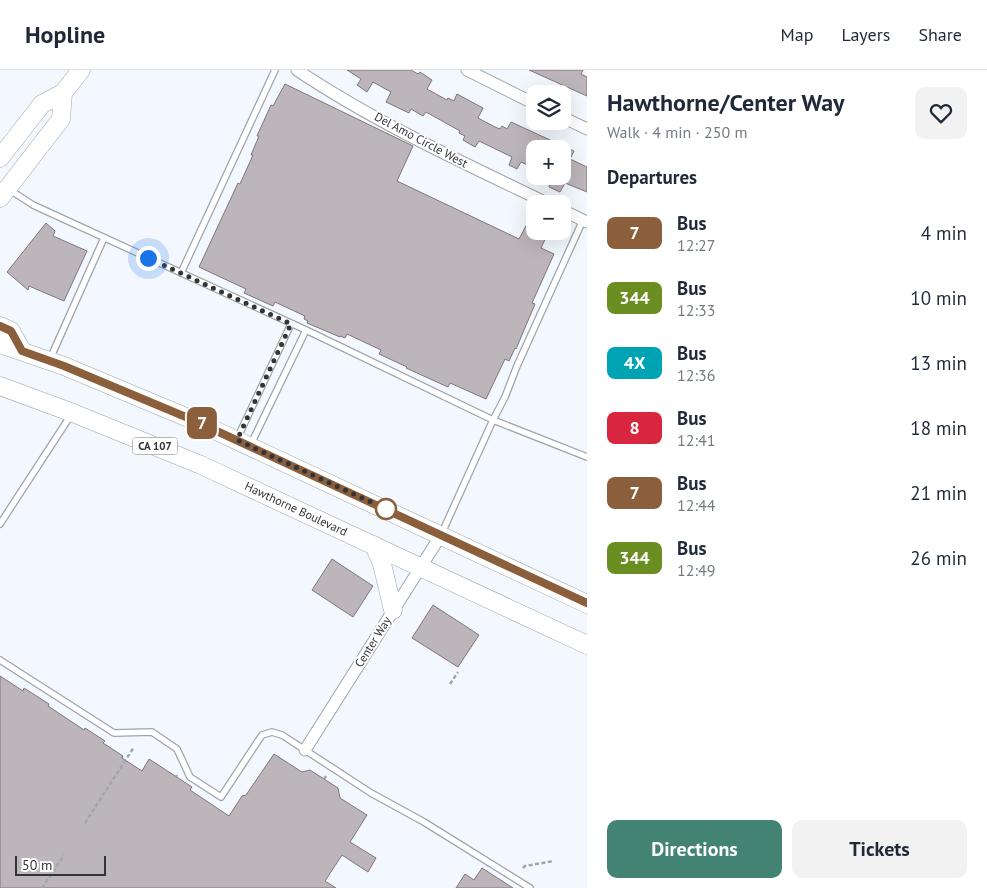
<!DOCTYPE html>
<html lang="en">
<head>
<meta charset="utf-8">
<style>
	body { margin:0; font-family:"PT Sans",sans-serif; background:#f2f2f3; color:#1f2937; height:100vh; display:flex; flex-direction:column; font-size:19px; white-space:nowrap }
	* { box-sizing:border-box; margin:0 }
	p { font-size:16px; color:#747a83 }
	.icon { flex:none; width:28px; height:28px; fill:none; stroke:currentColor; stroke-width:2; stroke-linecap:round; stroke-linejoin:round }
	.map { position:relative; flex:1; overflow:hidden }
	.drawer { display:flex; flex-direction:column; background:#fff; width:400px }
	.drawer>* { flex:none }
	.badge { padding:0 10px; border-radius:8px; font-size:18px; line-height:32px }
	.controls { position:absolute; left:526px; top:15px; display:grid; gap:10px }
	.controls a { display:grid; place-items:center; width:45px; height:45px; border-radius:10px; background:#fff; box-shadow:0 5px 20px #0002; font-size:25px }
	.scale { position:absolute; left:15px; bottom:12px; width:91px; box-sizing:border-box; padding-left:5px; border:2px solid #333437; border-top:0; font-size:14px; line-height:18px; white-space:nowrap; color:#333437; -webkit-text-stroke:4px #fff; paint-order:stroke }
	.you { position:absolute; width:25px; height:25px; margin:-12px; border:4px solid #fff; border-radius:50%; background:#1a73e8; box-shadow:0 0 0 8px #1a73e833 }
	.map>.badge { position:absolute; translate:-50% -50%; box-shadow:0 0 0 2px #fff }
	h2 { padding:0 20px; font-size:19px; line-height:45px }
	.round { display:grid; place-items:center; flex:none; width:52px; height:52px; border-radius:10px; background:#f2f2f3 }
	.headline { display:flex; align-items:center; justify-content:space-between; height:85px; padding:0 20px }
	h1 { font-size:24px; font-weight:800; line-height:38px }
	.primary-button { display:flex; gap:10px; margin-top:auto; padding:10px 20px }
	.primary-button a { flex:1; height:58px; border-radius:10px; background:#428374; color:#fff; font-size:20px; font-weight:800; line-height:58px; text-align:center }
	.primary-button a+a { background:#f2f2f3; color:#1f2937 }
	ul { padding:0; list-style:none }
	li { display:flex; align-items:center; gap:15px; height:65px; padding:0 20px }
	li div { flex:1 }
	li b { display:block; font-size:19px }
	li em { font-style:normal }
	li .badge { min-width:55px; font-weight:700; text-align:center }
	header { display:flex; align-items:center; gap:30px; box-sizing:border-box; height:70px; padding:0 25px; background:#fff; border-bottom:1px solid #e0e1e3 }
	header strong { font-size:24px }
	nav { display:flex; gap:28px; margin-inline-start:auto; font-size:18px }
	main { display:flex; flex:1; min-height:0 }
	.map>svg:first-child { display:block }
	.building { fill:#bcb5ba; stroke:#7e777c }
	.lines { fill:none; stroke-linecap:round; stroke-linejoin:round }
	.service-casing { stroke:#a0a4aa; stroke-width:8 }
	.minor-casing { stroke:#a0a4aa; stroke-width:13 }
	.primary-casing { stroke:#a0a4aa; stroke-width:19 }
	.path { stroke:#a1a4aa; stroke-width:2.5; stroke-dasharray:4 2.5; stroke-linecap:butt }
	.service { stroke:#fff; stroke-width:5.5 }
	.minor { stroke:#fff; stroke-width:11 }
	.primary { stroke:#fff; stroke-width:18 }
	.line-casing { stroke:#fff; stroke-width:11 }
	.line { stroke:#8b5e3c; stroke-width:8 }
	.walk { stroke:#333437; stroke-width:5; stroke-dasharray:0 9 }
	.stop-dot { fill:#fff; stroke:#8b5e3c; stroke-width:2.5 }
	.labels { text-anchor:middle; stroke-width:4; stroke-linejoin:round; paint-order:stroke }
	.shield { fill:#fff; stroke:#707173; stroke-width:1 }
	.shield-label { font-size:11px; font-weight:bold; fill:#333437 }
	.street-label { font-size:12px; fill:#333437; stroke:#fff }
</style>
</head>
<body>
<header>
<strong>Hopline</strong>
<nav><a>Map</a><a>Layers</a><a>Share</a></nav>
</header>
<main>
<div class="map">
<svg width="587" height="818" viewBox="0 0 587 818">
	<rect width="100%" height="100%" fill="#f3f7fe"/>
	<path class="building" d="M347,0H411L418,4L420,2L432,10L427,19L447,30L448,28L454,31L457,24L483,38L478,48L495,57L500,59L502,56L507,59L511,52L574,81L570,89L587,97V122L565,113L560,122L549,117L554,106H562V79H535V91L532,97L521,92L517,99L509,95L512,87L479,71L475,77L463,70L465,66L459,63L460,61L426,42L423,46L411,39L409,43L386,32L391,22L373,12L367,22L357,15L361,9Z
		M529,0H583L581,4L587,7V26Z
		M285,14L413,76L397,111L519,169L535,139V161H549L541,178L554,184L532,233L535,234L516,279L515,278L509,291L505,289L486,329L450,313L448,317L406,298L407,297L379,284L381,280L347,264L345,268L340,266V267L307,253L308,251L304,249L305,246L275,232L273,236L244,223L246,219L199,197L238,113L240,114L253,85H251L259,66H257L271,35L273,36Z
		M46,153L55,161L53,166L87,181L64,231L29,216L28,220L7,202Z
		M332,489L373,516L353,547L312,520Z
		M433,535L479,565L458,597L412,568Z
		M0,606L23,621L24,618L49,634L48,636L84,660L85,658L105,671L103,673L123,686L122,688L142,701L149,689L192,717L190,720L229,746L242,726L246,725L274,684L302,702L310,700L338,718L340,728L367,745L350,772L376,788L368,802L342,785L325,811L336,818H0Z
		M482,798L513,818H456L465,804L474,810Z"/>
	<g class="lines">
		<g class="service-casing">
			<path id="service" d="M10,120L33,135L306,260L493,350L587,387
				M181,203L275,0
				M50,289L104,168
				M237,369L291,254
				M251,374L306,260
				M0,454L71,345
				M441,465L493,350L505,327L517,296L583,150
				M0,590L114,663L152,662L177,679L190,707L221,727L262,665L272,662L282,665L371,723L424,752L530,818"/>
		</g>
		<g class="minor-casing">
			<path id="minor" d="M297,0C376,53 464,93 549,134
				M467,0L535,34
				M562,47L587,59
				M562,140L587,152
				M305,680L441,465"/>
		</g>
		<g class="primary-casing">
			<path id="primary" d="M0,88L42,34L63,23L81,0
				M0,128L61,49L63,23
				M0,256L11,261L22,281
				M0,274L64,296L193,350L587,534
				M0,316L73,343L201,395L587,575
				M374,475L382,494L393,540"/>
		</g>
		<path class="path" d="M450,614L458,602
			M176,707L177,705
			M324,709L326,706
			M85,753L134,677
			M523,798L525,796L554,791
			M42,818L64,785"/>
		<use href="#service" class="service"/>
		<use href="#minor" class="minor"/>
		<use href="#primary" class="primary"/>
	</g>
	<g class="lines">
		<g class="line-casing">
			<path id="line" d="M0,256L11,261L22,281L64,296L193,350L587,533"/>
		</g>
		<use href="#line" class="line"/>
		<path class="walk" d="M148,188L291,254L237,370L386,439"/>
	</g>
	<circle class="stop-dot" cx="386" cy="439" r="10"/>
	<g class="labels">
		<rect class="shield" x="132.5" y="367.5" width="45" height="17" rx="4"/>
		<g class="shield-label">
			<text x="155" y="380">CA 107</text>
		</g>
		<g class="street-label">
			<text transform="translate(421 70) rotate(28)" y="4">Del Amo Circle West</text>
			<text transform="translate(296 439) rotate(25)" y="4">Hawthorne Boulevard</text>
			<text transform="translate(373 572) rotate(-58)" y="4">Center Way</text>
		</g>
	</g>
</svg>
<div class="controls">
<a><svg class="icon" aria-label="layers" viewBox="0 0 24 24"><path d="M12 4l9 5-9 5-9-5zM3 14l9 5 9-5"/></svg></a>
<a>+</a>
<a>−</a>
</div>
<div class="scale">50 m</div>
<div class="you" style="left:148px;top:188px"></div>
<b class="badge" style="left:202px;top:353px;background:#8b5e3c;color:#fff">7</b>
</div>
<section class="drawer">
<div class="headline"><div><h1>Hawthorne/Center Way</h1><p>Walk · 4 min · 250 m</p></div><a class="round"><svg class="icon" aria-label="heart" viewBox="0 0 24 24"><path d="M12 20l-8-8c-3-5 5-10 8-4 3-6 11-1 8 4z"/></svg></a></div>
<h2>Departures</h2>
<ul>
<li><span class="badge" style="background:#8b5e3c;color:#fff">7</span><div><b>Bus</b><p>12:27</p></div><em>4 min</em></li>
<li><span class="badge" style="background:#6b8e23;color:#fff">344</span><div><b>Bus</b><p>12:33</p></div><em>10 min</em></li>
<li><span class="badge" style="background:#00a3b4;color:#fff">4X</span><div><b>Bus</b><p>12:36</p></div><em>13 min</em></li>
<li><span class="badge" style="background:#d7263d;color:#fff">8</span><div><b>Bus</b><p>12:41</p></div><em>18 min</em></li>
<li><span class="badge" style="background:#8b5e3c;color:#fff">7</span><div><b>Bus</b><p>12:44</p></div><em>21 min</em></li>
<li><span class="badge" style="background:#6b8e23;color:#fff">344</span><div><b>Bus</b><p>12:49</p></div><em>26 min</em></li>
</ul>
<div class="primary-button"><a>Directions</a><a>Tickets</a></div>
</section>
</main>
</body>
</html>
